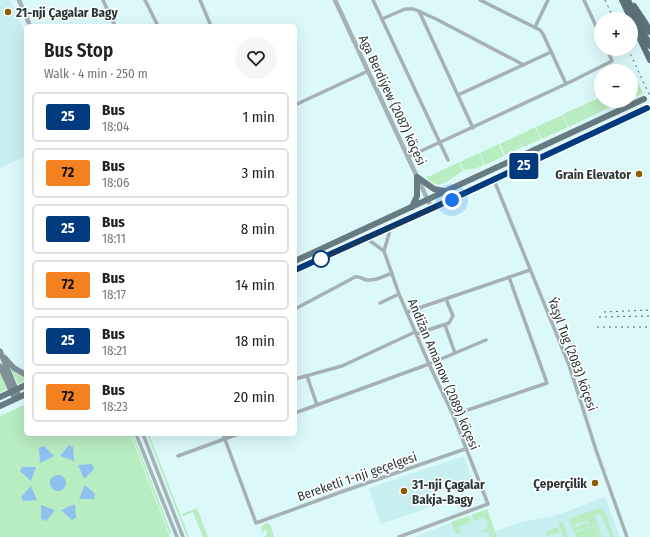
<!DOCTYPE html>
<html lang="en">
<head>
<meta charset="utf-8">
<style>
	body { margin:0; font-family:"Fira Sans Condensed",sans-serif; background:#f6f6f6; color:#202124; height:100vh; display:flex; flex-direction:column; font-size:15px; white-space:nowrap }
	* { box-sizing:border-box; margin:0 }
	p { font-size:13px; color:#757577 }
	.icon { flex:none; width:22px; height:22px; fill:none; stroke:currentColor; stroke-width:2; stroke-linecap:round; stroke-linejoin:round }
	.map { position:relative; flex:1; overflow:hidden }
	.panel { position:absolute; left:24px; top:24px; width:273px; height:412px; display:flex; flex-direction:column; background:#fff; border-radius:6px; box-shadow:0 4px 16px #0002 }
	.panel>* { flex:none }
	.badge { padding:0 8px; border-radius:3px; font-size:14px; line-height:26px }
	.fabs { position:absolute; left:594px; top:12px; display:grid; gap:8px }
	.fabs a { display:grid; place-items:center; width:44px; height:44px; border-radius:50%; background:#fff; box-shadow:0 4px 16px #0002; font-size:20px }
	.you { position:absolute; width:20px; height:20px; margin:-10px; border:3px solid #fff; border-radius:50%; background:#1a73e8; box-shadow:0 0 0 6px #1a73e833 }
	.map>.badge { position:absolute; translate:-50% -50%; box-shadow:0 0 0 2px #fff }
	.round { display:grid; place-items:center; flex:none; width:42px; height:42px; border-radius:21px; background:#f6f6f6 }
	.headline { display:flex; align-items:center; justify-content:space-between; height:68px; padding:0 20px }
	h1 { font-size:19px; font-weight:600; line-height:30px }
	ul { padding:0; list-style:none }
	li { display:flex; align-items:center; gap:12px; height:50px; margin:0 8px 6px; padding:0 12px; border:2px solid #e0e0e0; border-radius:6px }
	li div { flex:1 }
	li b { display:block; font-size:15px }
	li em { font-style:normal }
	li .badge { min-width:44px; font-weight:700; text-align:center }
	.map>svg:first-child { display:block }
	.built { fill:#c8eff0 }
	.green { fill:#b8ecc1 }
	.water { fill:#8ec1f0 }
	.lines { fill:none; stroke-linecap:round; stroke-linejoin:round }
	.minor { stroke:#a6b1b5; stroke-width:3.5 }
	.tertiary { stroke:#a6b1b5; stroke-width:4.5 }
	.secondary { stroke:#819198; stroke-width:5.5 }
	.primary { stroke:#677b82; stroke-width:6 }
	.trunk { stroke:#5c7179; stroke-width:6 }
	.rail { stroke:#526162; stroke-width:1; stroke-dasharray:2 4; stroke-linecap:butt }
	.line-casing { stroke:#fff; stroke-width:9 }
	.line { stroke:#003b80; stroke-width:6 }
	.walk { stroke:#2b3737; stroke-width:4; stroke-dasharray:0 7.2 }
	.poi-dot { fill:#8b5e02; stroke:#fff; stroke-width:1.5 }
	.stop-dot { fill:#fff; stroke:#003b80; stroke-width:2 }
	.labels { text-anchor:middle; stroke-width:3; stroke-linejoin:round; paint-order:stroke }
	.poi-label { font-size:13px; font-weight:bold; fill:#2b3737; stroke:#fff; text-anchor:start }
	.street-label { font-size:13px; fill:#2b3737; stroke:#fff }
</style>
</head>
<body>
<div class="map">
<svg width="650" height="537" viewBox="0 0 650 537">
	<rect width="100%" height="100%" fill="#dcf9fa"/>
	<path class="built" d="M0,0H10L26,35V156L0,168Z
		M464,456L472,480L430,494L434,506L381,524L369,488Z
		M605,497L620,537H414L487,509L495,531L522,522L554,516Z"/>
	<path class="green" d="M637,81L643,93L631,98V84Z
		M601,97V101H614L615,105L569,127L563,114Z
		M563,115L568,127L542,139L536,127Z
		M535,127L541,139L523,147L517,136Z
		M517,136L522,147L505,155L500,144Z
		M499,144L504,156L485,165L480,153Z
		M479,153L484,165L477,168L464,170L460,162Z
		M459,162L463,171C451,177 438,195 426,176H430Z
		M10,368L19,375L26,378V381L18,384Z
		M1,373L7,389L0,393V375Z
		M26,404V434H130L170,537H0V416Z
		M131,434H133L171,532L170,535Z
		M147,434H149L189,537H187Z
		M197,508L208,537H203L193,512L183,516L182,514Z
		M599,508L604,510L614,537H610L602,516L599,513L596,514L595,517L602,537H599L594,525L574,532L572,528L576,526L577,527L585,523V524L589,523L588,520L580,524L579,522L576,524V525L572,527L569,519Z
		M487,509L497,537H491L488,531L484,533L483,530L488,529L487,525L489,524L487,521H486L484,517L474,521L472,515Z
		M469,516L471,522L459,527L461,533L456,534L451,522Z
		M563,521L568,537H564L558,522Z
		M266,523L270,524L274,537H264L267,535L266,530L262,532L261,527Z
		M594,526L598,537H576L574,533Z
		M558,527L560,532L547,536L545,532Z"/>
	<path class="water" d="M69,445L73,447L74,461L60,456Z
		M44,446L54,456L40,463L39,448Z
		M92,464L94,469L84,479L78,465Z
		M22,467H36L31,481L20,471Z
		M50 483a8 8 0 1 1 16 0a8 8 0 1 1-16 0Z
		M85,485L95,494L94,499H79Z
		M31,486L37,500L23,501L21,497Z
		M75,504L76,518L72,520L61,510Z
		M41,505L55,510L46,521L41,519Z"/>
	<g class="lines">
		<path class="minor" d="M103,0L115,26
			M145,0L158,26
			M200,0L211,26
			M373,0L448,160
			M480,0L540,30L543,34L566,84
			M584,0L601,37
			M419,11L473,128
			M382,19L405,9H414L436,19L524,65
			M535,27L548,0
			M458,95L551,52
			M295,105L368,71
			M408,157L566,84L612,61L607,49
			M494,180L569,365L596,450L627,537
			M366,238L384,251L399,294L429,364L453,415L488,504L399,537
			M384,251L391,227
			M380,303L399,294
			M295,309L355,277C360,276 362,279 367,280C376,281 384,276 392,273
			M407,312L530,270
			M445,325L455,353
			M416,334L449,323L453,316L446,299
			M307,376L317,405
			M295,379L342,366L415,332
			M295,413L429,364L486,340
			M453,415L547,383L509,277
			M136,434L177,537
			M143,434L183,537
			M223,434L256,523L341,492L465,449
			M178,456L238,434"/>
		<path class="tertiary" d="M19,0L30,26
			M335,0L432,209"/>
		<path class="secondary" d="M0,351L19,397
			M5,358L14,368L26,375
			M0,366L15,399"/>
		<path class="primary" d="M417,177L434,189L444,191
			M412,207L417,196V177
			M295,261L644,99
			M295,270L432,209L647,108
			M0,397L26,385
			M0,406L26,394"/>
		<path class="trunk" d="M622,0L631,19
			M628,0L650,46
			M634,6L646,24L650,32
			M631,20L650,60"/>
		<path class="rail" d="M605,0L614,19
			M628,49L650,96
			M604,312L650,310
			M599,317L650,316
			M597,327H650"/>
	</g>
	<g class="lines">
		<g class="line-casing">
			<path id="line" d="M295,270L437,206L647,108"/>
		</g>
		<use href="#line" class="line"/>
		<path class="walk" d="M321,259L452,200"/>
	</g>
	<g class="poi-dot">
		<circle cx="8" cy="12" r="4"/>
		<circle cx="639" cy="174" r="4"/>
		<circle cx="595" cy="483" r="4"/>
		<circle cx="404" cy="491" r="4"/>
	</g>
	<circle class="stop-dot" cx="321" cy="259" r="8"/>
	<g class="labels">
		<g class="poi-label">
			<text x="16" y="17">21-nji Çagalar Bagy</text>
			<text x="631" y="179" text-anchor="end">Grain Elevator</text>
			<text x="587" y="488" text-anchor="end">Çeperçilik</text>
			<text x="412" y="489">31-nji Çagalar<tspan x="412" dy="15">Bakja-Bagy</tspan></text>
		</g>
		<g class="street-label">
			<text transform="translate(393 100) rotate(65)" y="5">Aga Berdiýew (2087) köçesi</text>
			<text transform="translate(573 354) rotate(70)" y="5">Ýaşyl Tug (2083) köçesi</text>
			<text transform="translate(444 374) rotate(67)" y="5">Andižan Amanow (2089) köçesi</text>
			<text transform="translate(357 476) rotate(-19)" y="5">Bereketli 1-nji geçelgesi</text>
		</g>
	</g>
</svg>
<div class="fabs">
<a>+</a>
<a>−</a>
</div>
<div class="you" style="left:452px;top:200px"></div>
<b class="badge" style="left:524px;top:166px;background:#003b80;color:#fff">25</b>
<section class="panel">
<div class="headline"><div><h1>Bus Stop</h1><p>Walk · 4 min · 250 m</p></div><a class="round"><svg class="icon" aria-label="heart" viewBox="0 0 24 24"><path d="M12 20l-8-8c-3-5 5-10 8-4 3-6 11-1 8 4z"/></svg></a></div>
<ul>
<li><span class="badge" style="background:#003b80;color:#fff">25</span><div><b>Bus</b><p>18:04</p></div><em>1 min</em></li>
<li><span class="badge" style="background:#f58220;color:#111">72</span><div><b>Bus</b><p>18:06</p></div><em>3 min</em></li>
<li><span class="badge" style="background:#003b80;color:#fff">25</span><div><b>Bus</b><p>18:11</p></div><em>8 min</em></li>
<li><span class="badge" style="background:#f58220;color:#111">72</span><div><b>Bus</b><p>18:17</p></div><em>14 min</em></li>
<li><span class="badge" style="background:#003b80;color:#fff">25</span><div><b>Bus</b><p>18:21</p></div><em>18 min</em></li>
<li><span class="badge" style="background:#f58220;color:#111">72</span><div><b>Bus</b><p>18:23</p></div><em>20 min</em></li>
</ul>
</section>
</div>
</body>
</html>
